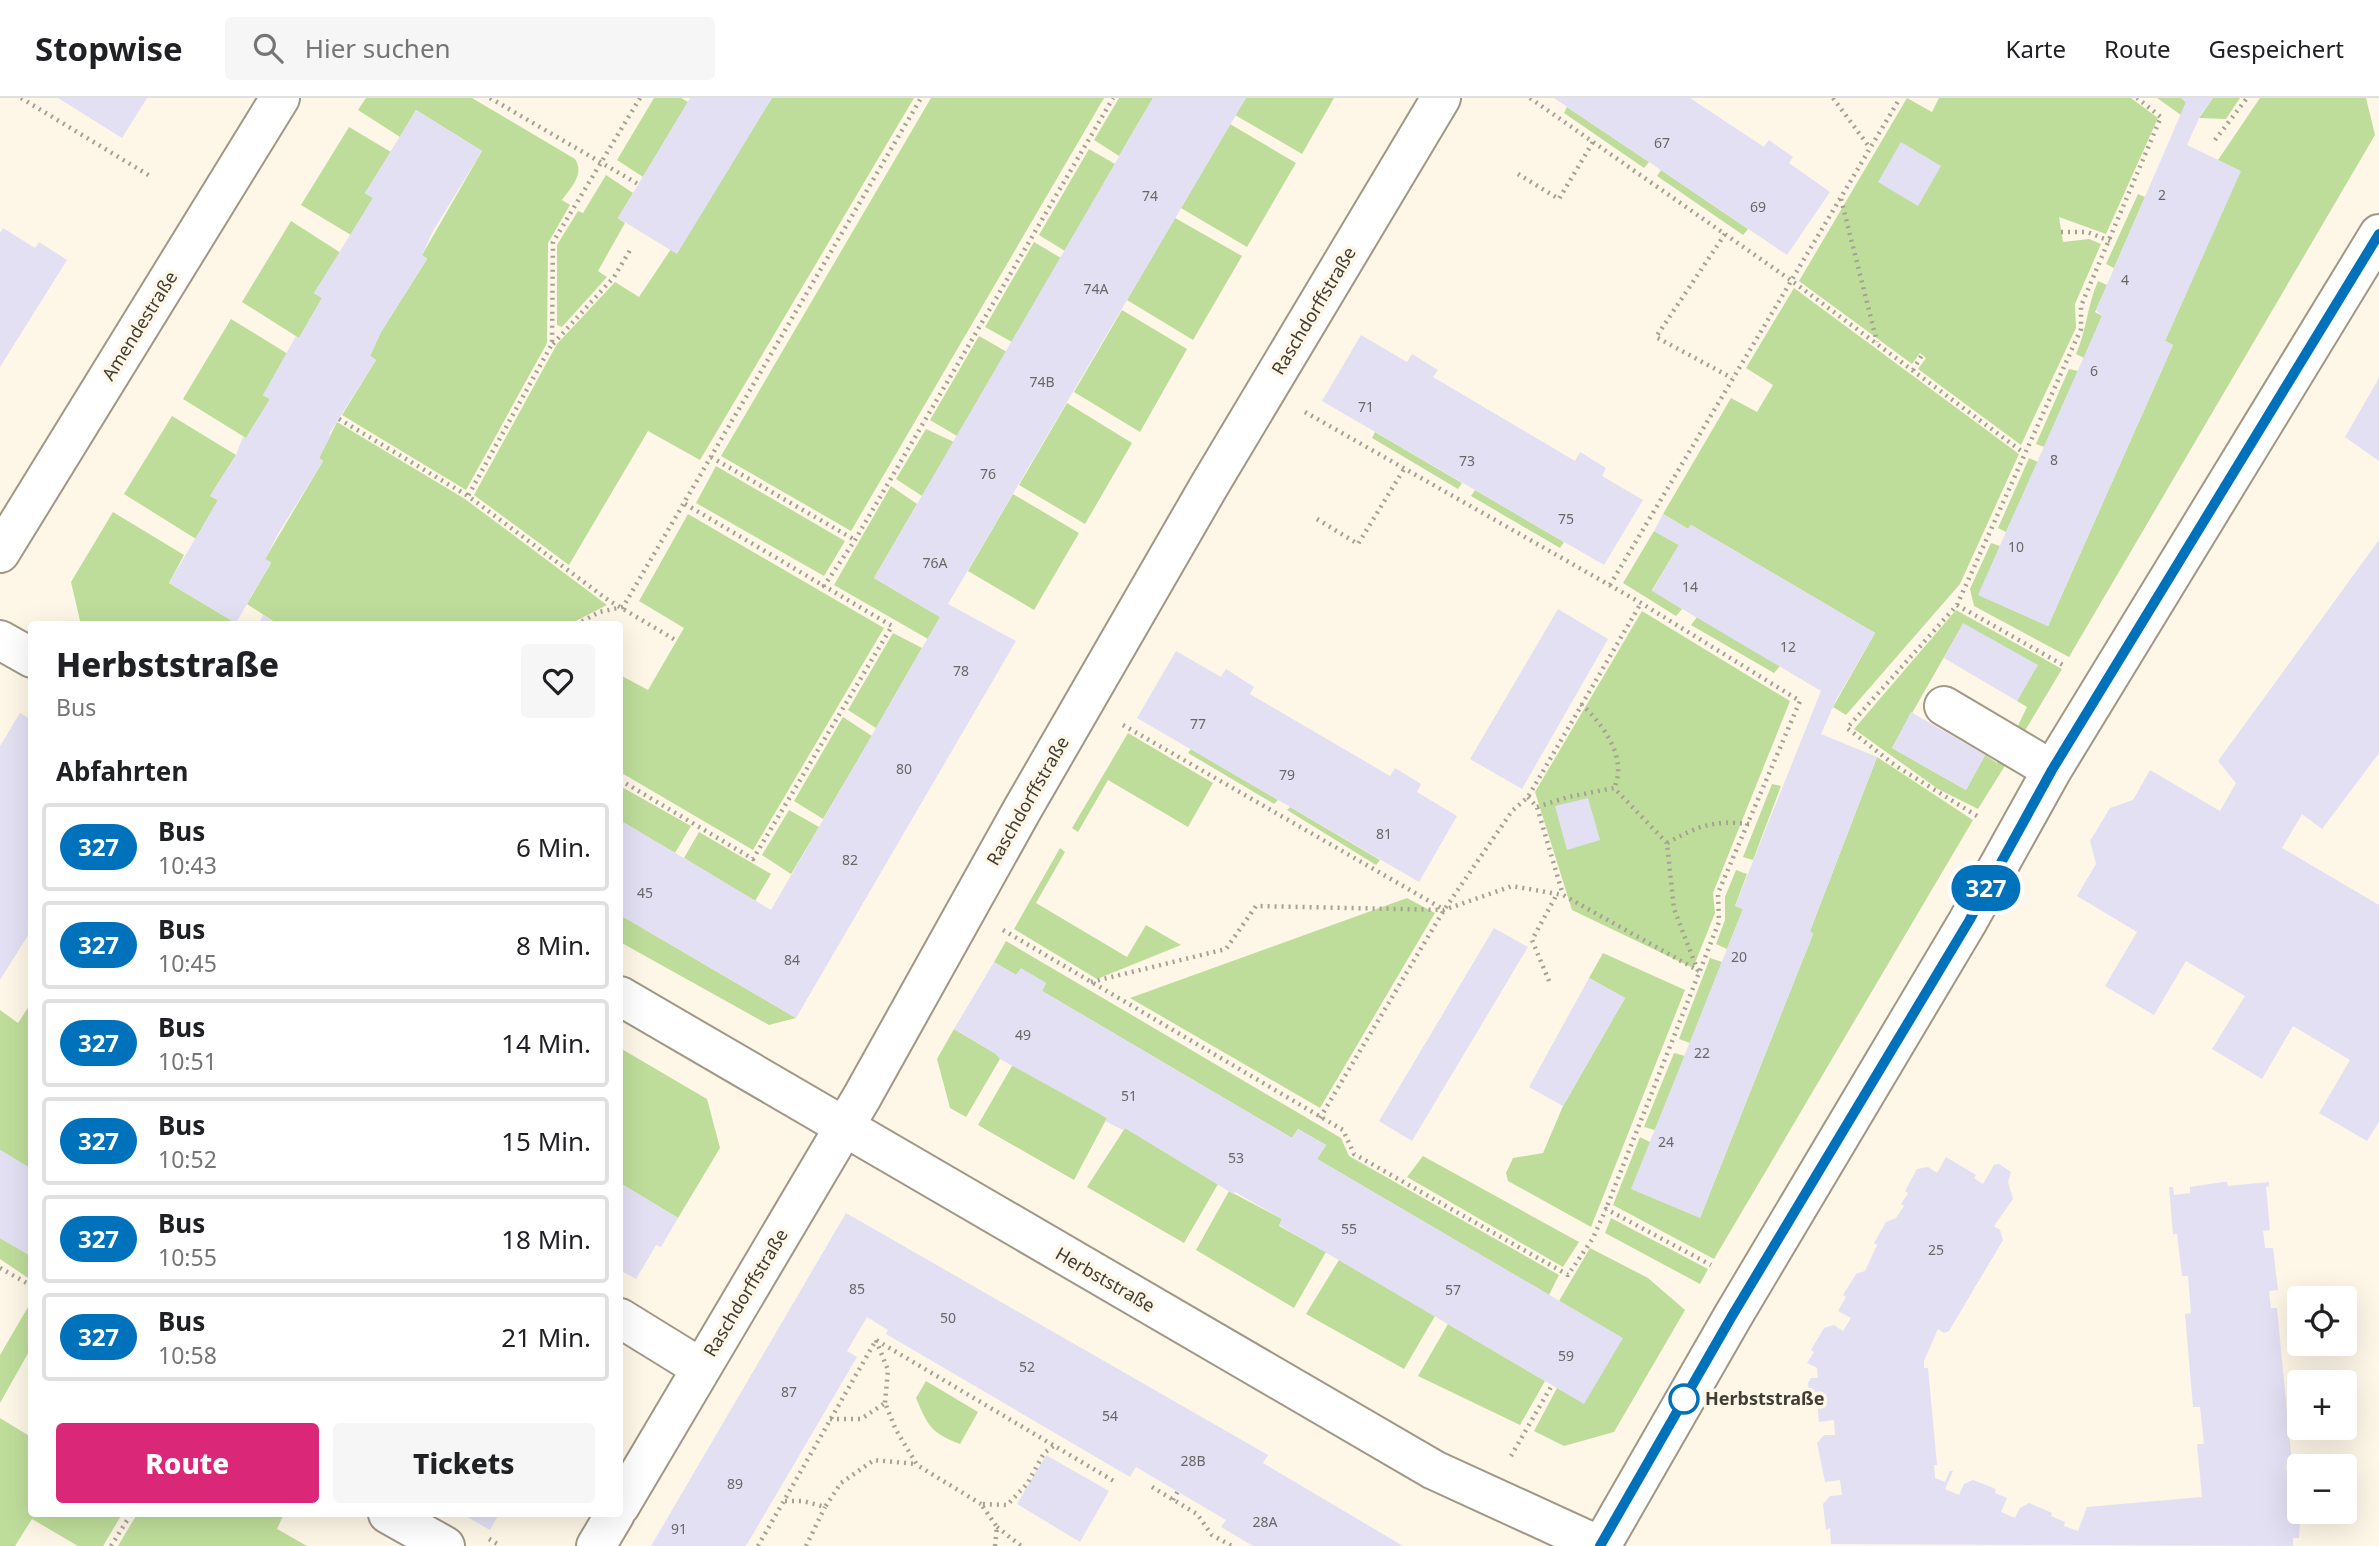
<!DOCTYPE html>
<html lang="de">
<head>
<meta charset="utf-8">
<style>
	body { margin:0; font-family:"Noto Sans",sans-serif; background:#f6f6f6; color:#202124; height:100vh; display:flex; flex-direction:column; font-size:26px; white-space:nowrap }
	* { box-sizing:border-box; margin:0 }
	p { font-size:23px; color:#757577 }
	.icon { flex:none; width:38px; height:38px; fill:none; stroke:currentColor; stroke-width:2; stroke-linecap:round; stroke-linejoin:round }
	.map { position:relative; flex:1; overflow:hidden }
	.drawer { position:absolute; left:28px; top:523px; width:595px; height:896px; display:flex; flex-direction:column; background:#fff; border-radius:7px; box-shadow:0 7px 28px #0002 }
	.drawer>* { flex:none }
	.badge { padding:0 14px; border-radius:23px; font-size:24px; line-height:46px }
	.fabs { position:absolute; left:2287px; top:1188px; display:grid; gap:14px }
	.fabs a { display:grid; place-items:center; width:70px; height:70px; border-radius:7px; background:#fff; box-shadow:0 7px 28px #0002; font-size:35px }
	.map>.badge { position:absolute; translate:-50% -50%; box-shadow:0 0 0 4px #fff }
	h2 { padding:0 28px; font-size:26px; line-height:63px }
	.round { display:grid; place-items:center; flex:none; width:74px; height:74px; border-radius:7px; background:#f6f6f6 }
	.head { display:flex; align-items:center; justify-content:space-between; height:119px; padding:0 28px }
	h1 { font-size:33px; font-weight:800; line-height:52px }
	.action { display:flex; gap:14px; margin-top:auto; padding:14px 28px }
	.action a { flex:1; height:80px; border-radius:7px; background:#db2777; color:#fff; font-size:28px; font-weight:800; line-height:80px; text-align:center }
	.action a+a { background:#f6f6f6; color:#202124 }
	ul { padding:0; list-style:none }
	li { display:flex; align-items:center; gap:21px; height:88px; margin:0 14px 10px; padding:0 14px; border:4px solid #e0e0e0; border-radius:7px }
	li div { flex:1 }
	li b { display:block; font-size:26px }
	li em { font-style:normal }
	li .badge { min-width:77px; font-weight:700; text-align:center }
	header { display:flex; align-items:center; gap:42px; box-sizing:border-box; height:98px; padding:0 35px; background:#fff; border-bottom:2px solid #e0e0e0 }
	header strong { font-size:33px }
	nav { display:flex; gap:38px; margin-inline-start:auto; font-size:24px }
	.search { width:490px; height:63px; background:#f6f6f6; display:flex; align-items:center; gap:18px; box-sizing:border-box; padding:0 24px; border-radius:7px; color:#757577; font-size:26px }
	.map>svg:first-child { display:block }
	.green { fill:#bedd9a }
	.building { fill:#e3e0f4 }
	.lines { fill:none; stroke-linecap:round; stroke-linejoin:round }
	.minor-casing { stroke:#a09785; stroke-width:42 }
	.path { stroke:#a7a195; stroke-width:4.5; stroke-dasharray:2 5; stroke-linecap:butt }
	.minor { stroke:#fff; stroke-width:38 }
	.line-casing { stroke:#fff; stroke-width:16 }
	.line { stroke:#0072bc; stroke-width:10 }
	.stop-dot { fill:#fff; stroke:#0072bc; stroke-width:3.5 }
	.labels { text-anchor:middle; stroke-width:7; stroke-linejoin:round; paint-order:stroke }
	.number-label { font-size:14px; fill:#696665 }
	.street-label { font-size:18px; fill:#403d35; stroke:#fef6e6 }
	.stop-label { font-size:18px; font-weight:bold; fill:#403d35; stroke:#fef6e6; text-anchor:start }
</style>
</head>
<body>
<header>
<strong>Stopwise</strong>
<div class="search"><svg class="icon" aria-label="search" viewBox="0 0 24 24"><circle cx="10" cy="10" r="6"/><path d="M15 15l6 6"/></svg>Hier suchen</div>
<nav><a>Karte</a><a>Route</a><a>Gespeichert</a></nav>
</header>
<div class="map">
<svg width="2379" height="1448" viewBox="0 0 2379 1448">
	<rect width="100%" height="100%" fill="#fef6e6"/>
	<path class="green" d="M366,0H472L575,61C585,76 571,89 562,102L570,107L548,145L547,245L466,392L342,317L376,262L370,258L381,234L427,161L422,157L482,53L416,12L400,39L358,12Z
		M654,0H681L688,4L643,79L617,62Z
		M772,0H914L700,362L648,333L569,467L474,397L557,246L615,184L639,199Z
		M931,0H1104L851,433L721,358Z
		M1119,0H1153L1119,58L1094,42Z
		M1246,0H1334L1302,56L1235,17Z
		M1907,0L1932,14L1939,0H2131L2158,20L2106,136L2059,119L2063,144L2089,141L2101,146L2075,206L2076,230L2021,347L1918,271L1926,260L1920,255L1912,266L1799,183Z
		M2157,0H2181L2186,4L2181,17Z
		M2213,0H2240L2226,21L2199,20Z
		M2260,0H2366L2375,37L2069,559L1974,508L1970,491L1991,445L2000,448L1979,497L2048,528L2173,247L2165,243L2240,73L2218,62Z
		M1567,9L1649,64L1644,70L1564,15Z
		M1230,26L1296,65L1247,149L1181,110Z
		M349,29L391,54L365,95L373,100L351,137L301,107Z
		M1089,51L1115,66L1065,153L1039,137Z
		M1661,72L1748,131L1743,137L1657,78Z
		M606,77L633,95L618,120L625,125L598,173L607,179L562,229L557,227V147L578,113L583,115Z
		M2138,96L2145,99L2114,170L2106,166Z
		M1175,120L1242,158L1193,242L1127,202Z
		M291,123L341,155L314,195L322,200L299,240L242,204Z
		M1034,144L1061,160L1012,244L985,229Z
		M2098,183L2107,187L2095,214L2102,218L2084,260L2076,256C2087,231 2087,208 2098,183Z
		M1794,190L2019,356L1960,486L1846,617L1833,609L1875,535L1691,427L1688,431L1663,416L1731,300L1757,314L1773,287L1746,270Z
		M1122,212L1187,251L1140,334L1074,294Z
		M231,221L288,256L263,297L270,301L246,340L183,301Z
		M979,238L1007,254L957,338L930,322Z
		M2069,271L2078,273L2044,349L2036,346Z
		M1067,305L1132,345L1085,426L1019,387Z
		M172,318L236,357L210,398L218,402L196,441L124,396Z
		M337,324L465,401L607,507L568,527H279L247,506L271,465L265,461L323,363L319,360Z
		M926,331L954,344L922,398L896,381Z
		M1375,334L1462,385L1458,391L1372,340Z
		M2029,360L2038,364L2006,434L1998,430Z
		M716,368L845,443L824,478L696,405Z
		M891,388L917,406L874,480L940,519L928,541L834,487Z
		M1475,392L1564,444L1560,450L1471,398Z
		M1013,396L1079,435L1034,512L968,473Z
		M113,414L184,457L169,485L239,527H81L71,484Z
		M688,416L884,530L753,752L620,674V577L648,592L684,530L639,503Z
		M1654,433L1679,447L1652,492L1682,511L1676,518L1623,485Z
		M1956,512L2062,571L2020,641L2013,638L2027,609L2017,603L2037,567L1963,526L1892,650L1966,692L1985,657L1997,665L2004,653L2011,658L1978,711L1938,691L1854,631Z
		M1642,513L1790,603L1713,795L1715,815L1693,870L1572,812L1535,694Z
		M1697,519L1780,568L1774,575L1691,527Z
		M893,535L922,550L876,630L848,612Z
		M843,619L872,638L823,721L794,703Z
		M1128,635L1213,685L1188,729L1108,682L1078,734L1072,730Z
		M1191,651L1278,702L1274,706L1188,655Z
		M1877,659L1973,722L1714,1161L1613,1107L1640,1039L1650,1044L1700,1120L1813,836L1810,833Z
		M1772,686L1781,688L1753,762L1743,759Z
		M620,688L691,728L675,755L620,723Z
		M1290,709L1380,762L1376,767L1287,712Z
		M789,712L819,729L791,776L762,757Z
		M699,734L771,776L755,803L684,760Z
		M1060,750L1065,754L1036,805L1127,859L1146,827L1181,847L1097,881L1014,831Z
		M1736,772L1747,776L1735,808L1743,811L1727,851L1716,846L1725,822V799Z
		M1407,800L1435,815L1320,1010L1130,900Z
		M620,817L796,920L769,927L620,844Z
		M1006,843L1341,1040L1349,1058L1559,1177L1549,1197L1317,1061L1326,1047L1298,1031L1292,1040L1042,893L1046,885L1021,871L1016,877L994,864Z
		M1603,855L1685,892L1591,1129L1508,1083L1506,1075L1513,1060L1543,1055L1563,1008L1625,900L1589,880Z
		M1710,860L1722,864L1690,945L1679,941Z
		M31,905V1071L0,1052V912L18,925Z
		M954,931L996,956L1000,961L966,1019L950,1010L937,961Z
		M620,950L707,1001L720,1050L678,1120L620,1085Z
		M1674,955L1685,958L1655,1032L1644,1029Z
		M1016,967L1107,1020L1074,1082L978,1027L1012,968Z
		M1125,1030L1218,1086L1184,1145L1087,1089Z
		M1423,1058L1579,1144L1563,1169L1407,1079Z
		M1229,1093L1282,1121L1279,1128L1326,1154L1294,1210L1196,1152Z
		M1611,1120L1708,1171L1700,1186L1605,1135Z
		M0,1140L31,1158V1182L0,1161Z
		M1590,1150L1648,1180L1685,1212L1614,1334L1564,1348L1534,1333L1557,1290L1559,1203Z
		M1339,1162L1435,1218L1404,1271L1306,1216Z
		M31,1204V1250L0,1305V1257Z
		M1448,1226L1545,1283L1520,1327L1418,1278Z
		M926,1283L978,1314L960,1346C931,1335 928,1328 916,1300Z
		M0,1320L31,1339L32,1416H122L103,1448H78L32,1421L15,1448H0Z
		M137,1416H284L277,1431L307,1448H118Z"/>
	<path class="building" d="M58,0H147L122,40Z
		M690,0H772L677,156L618,120Z
		M1153,0H1246L948,506L1016,543L796,920L620,817V722L771,812L940,519L874,480Z
		M1554,0H1690L1764,49L1769,42L1793,59L1789,65L1830,94L1787,157Z
		M2181,0H2213L2201,16L2187,47L2241,73L2165,243L2173,247L2048,528L1978,497L2102,218L2096,212L2186,4Z
		M416,12L482,53L433,133L422,157L427,161L381,234L370,258L376,262L329,336L331,337L319,360L323,363L278,436L265,461L271,464L236,525L169,485L218,402L210,398L236,357L243,339L246,340L270,301L263,297L296,238L299,240L322,200L314,195L373,100L365,95Z
		M1901,44L1941,68L1918,108L1878,84Z
		M3,130L35,150L39,144L67,162L0,269V135Z
		M1361,237L1407,264L1412,256L1438,272L1433,279L1575,363L1580,354L1606,370L1602,378L1643,402L1604,467L1322,303Z
		M2379,280V363L2345,339Z
		M1663,416L1688,431L1691,427L1875,535L1836,602L1821,636L1877,659L1810,833L1813,836L1700,1120L1631,1091L1743,811L1735,808L1821,593L1652,493L1679,447L1654,433Z
		M2379,442V655L2322,731L2302,716L2282,750L2379,807V1024L2367,1043L2319,1015L2350,962L2293,928L2262,981L2212,951L2245,898L2186,863L2154,917L2105,888L2137,834L2077,798L2096,766L2090,743L2110,710L2133,702L2150,672L2220,713L2236,685L2218,663Z
		M1558,511L1608,541L1522,691L1470,661Z
		M263,517L279,527H258Z
		M1963,525L2038,567L2017,603L1944,560Z
		M1176,553L1221,579L1226,571L1254,589L1250,596L1390,678L1395,670L1421,686L1417,694L1457,718L1419,784L1137,620Z
		M1911,614L1985,657L1966,692L1892,650Z
		M20,615L32,622V831L0,882V648Z
		M1588,700L1600,742L1567,752L1555,708Z
		M1494,830L1528,849L1412,1043L1379,1023Z
		M994,864L1016,877L1021,870L1046,885L1042,893L1292,1040L1298,1031L1326,1047L1317,1061L1623,1240L1584,1306L1279,1127L1282,1121L1235,1094L1233,1096L1125,1030L1123,1032L1105,1023L1107,1020L1000,961L996,956L954,931Z
		M1589,880L1625,900L1563,1008L1529,989Z
		M0,1052L32,1071V1159L0,1140Z
		M1946,1059L1976,1077L1974,1080L1983,1086L1994,1067L1999,1066L2011,1074L2008,1084L2013,1101L1994,1128L2000,1132L2003,1142L1949,1233L1944,1235L1938,1231L1924,1263V1270H1928L1937,1367H1934L1935,1380L1945,1384L1950,1373H1953L1945,1391L1959,1397L1964,1386L1973,1382L1996,1391L1995,1395L2007,1400L2001,1414L2015,1420L2020,1410L2029,1405L2052,1415L2051,1418L2065,1424L2064,1428L2078,1433L2087,1409L2202,1399L2197,1346H2204L2200,1309H2193L2185,1216L2191,1215L2188,1178H2182L2177,1136H2173L2169,1089H2173L2174,1097L2190,1095V1089L2223,1084H2227L2228,1088L2269,1084V1088L2266,1089L2270,1132L2263,1133L2265,1150H2273L2278,1192L2269,1193L2271,1210H2277L2292,1366L2286,1367L2288,1384L2295,1383L2300,1425L2299,1440H2293V1448L1831,1446L1830,1430L1826,1432L1823,1406L1830,1398L1842,1397L1840,1382L1825,1384L1817,1345L1824,1337H1835L1834,1322L1819,1324L1817,1302L1809,1300L1808,1285L1811,1280H1818L1817,1270L1807,1265L1814,1254L1811,1252L1824,1230L1834,1227L1843,1233L1851,1220L1838,1213L1846,1199L1843,1197L1856,1176L1865,1173L1877,1147L1874,1145L1886,1124L1896,1120L1904,1108L1901,1106L1908,1095L1905,1093L1917,1071L1928,1069L1937,1075Z
		M620,1085L678,1120L661,1149L656,1147L636,1181L620,1172Z
		M846,1115L1268,1357L1263,1365L1403,1448H1253L1221,1429L1226,1422L1136,1369L1130,1379L886,1236L888,1232L867,1219L847,1253L857,1259L746,1448H651Z
		M1046,1357L1109,1393L1080,1444L1017,1406Z
		M462,1416H499L490,1432Z"/>
	<g class="lines">
		<g class="minor-casing">
			<path id="minor" d="M0,455L280,0
				M0,542L32,560
				M1944,608L2052,672
				M620,898L1434,1372L1600,1448
				M620,1220L701,1270
				M620,1408L862,999L1022,712L1209,388L1441,0
				M388,1416L445,1448
				M596,1448L615,1416
				M1601,1448L1733,1218L1968,823L2052,672L2379,136"/>
		</g>
		<path class="path" d="M21,0L150,78
			M490,0L638,86
			M640,0L553,144L552,246L468,398L608,502L677,543
			M1530,0L1792,183L2024,355
			M1833,0L1870,50
			M2215,42L2247,0
			M1518,76L1559,101L1593,44
			M1841,101L1877,244
			M2061,134H2087L2110,143
			M1725,136L1656,239L1732,280
			M553,246L614,179L632,149
			M1913,272L1922,257
			M1305,314L1641,505L1800,603L1718,795L1719,824L1606,1111
			M339,321L468,398
			M711,359L855,442
			M685,406L824,488
			M1317,421L1358,446L1404,371
			M1610,487L1900,0
			M1957,507L2063,567
			M576,527L599,514L623,509L921,0
			M1581,606C1603,626 1628,660 1614,690
			M1123,627L1443,811
			M620,682L753,761L892,528L824,488L855,442L1113,0
			M1528,699L1537,709L1563,797
			M1537,709L1568,699L1614,690L1667,745
			M1977,718L1896,668L1847,630L1957,507L2081,231V208L2161,19L2137,0
			M1003,832L1343,1032L1354,1056L1568,1177L1593,1140L1606,1111L1711,1167
			M1698,873L1674,811L1667,745C1698,728 1713,722 1749,726
			M1549,883L1532,842L1557,796
			M1091,884L1226,851L1256,808L1444,812L1512,788L1563,797L1699,873
			M1320,1020L1444,812L1512,713L1528,699L1641,505
			M0,1170L32,1188
			M876,1242L888,1272L885,1305
			M830,1321H861L885,1305L896,1332L917,1367L981,1406
			M1511,1358L1552,1287
			M1152,1389L1197,1416L1212,1437L1232,1448
			M1173,1402L1178,1393
			M785,1403H803L825,1409L841,1385L874,1362L916,1366
			M997,1429L1021,1448
			M489,1441L501,1448
			M111,1448L131,1416
			M758,1448L876,1242L1117,1385
			M806,1448L825,1409
			M995,1448L997,1429L981,1406L1007,1407L1027,1386L1044,1355L1055,1347"/>
		<use href="#minor" class="minor"/>
	</g>
	<g class="lines">
		<g class="line-casing">
			<path id="line" d="M1600,1448L1732,1218L1969,823L2052,672L2379,136"/>
		</g>
		<use href="#line" class="line"/>
	</g>
	<circle class="stop-dot" cx="1684" cy="1301" r="14"/>
	<g class="labels">
		<g class="number-label">
			<text x="1662" y="50">67</text>
			<text x="2162" y="102">2</text>
			<text x="1150" y="103">74</text>
			<text x="1758" y="114">69</text>
			<text x="2125" y="187">4</text>
			<text x="1096" y="196">74A</text>
			<text x="2094" y="278">6</text>
			<text x="1042" y="289">74B</text>
			<text x="1366" y="314">71</text>
			<text x="2054" y="367">8</text>
			<text x="1467" y="368">73</text>
			<text x="988" y="381">76</text>
			<text x="1566" y="426">75</text>
			<text x="2016" y="454">10</text>
			<text x="935" y="470">76A</text>
			<text x="1690" y="494">14</text>
			<text x="1788" y="554">12</text>
			<text x="961" y="578">78</text>
			<text x="1198" y="631">77</text>
			<text x="904" y="676">80</text>
			<text x="1287" y="682">79</text>
			<text x="1384" y="741">81</text>
			<text x="850" y="767">82</text>
			<text x="645" y="800">45</text>
			<text x="1739" y="864">20</text>
			<text x="792" y="867">84</text>
			<text x="1023" y="942">49</text>
			<text x="1702" y="960">22</text>
			<text x="1129" y="1003">51</text>
			<text x="1666" y="1049">24</text>
			<text x="1236" y="1065">53</text>
			<text x="1349" y="1136">55</text>
			<text x="1936" y="1157">25</text>
			<text x="857" y="1196">85</text>
			<text x="1453" y="1197">57</text>
			<text x="948" y="1225">50</text>
			<text x="1566" y="1263">59</text>
			<text x="1027" y="1274">52</text>
			<text x="789" y="1299">87</text>
			<text x="1110" y="1323">54</text>
			<text x="1193" y="1368">28B</text>
			<text x="735" y="1391">89</text>
			<text x="1265" y="1429">28A</text>
			<text x="679" y="1436">91</text>
		</g>
		<g class="street-label">
			<text transform="translate(1314 213) rotate(-59)" y="6">Raschdorffstraße</text>
			<text transform="translate(140 228) rotate(-58)" y="6">Amendestraße</text>
			<text transform="translate(1028 703) rotate(-60)" y="6">Raschdorffstraße</text>
			<text transform="translate(1105 1182) rotate(30)" y="6">Herbststraße</text>
			<text transform="translate(746 1195) rotate(-59)" y="6">Raschdorffstraße</text>
		</g>
		<g class="stop-label">
			<text x="1705" y="1307">Herbststraße</text>
		</g>
	</g>
</svg>
<div class="fabs">
<a><svg class="icon" aria-label="locate" viewBox="0 0 24 24"><circle cx="12" cy="12" r="6"/><path d="M12 2v4M12 18v4M2 12h4M18 12h4"/></svg></a>
<a>+</a>
<a>−</a>
</div>
<b class="badge" style="left:1986px;top:790px;background:#0072bc;color:#fff">327</b>
<section class="drawer">
<div class="head"><div><h1>Herbststraße</h1><p>Bus</p></div><a class="round"><svg class="icon" aria-label="heart" viewBox="0 0 24 24"><path d="M12 20l-8-8c-3-5 5-10 8-4 3-6 11-1 8 4z"/></svg></a></div>
<h2>Abfahrten</h2>
<ul>
<li><span class="badge" style="background:#0072bc;color:#fff">327</span><div><b>Bus</b><p>10:43</p></div><em>6 Min.</em></li>
<li><span class="badge" style="background:#0072bc;color:#fff">327</span><div><b>Bus</b><p>10:45</p></div><em>8 Min.</em></li>
<li><span class="badge" style="background:#0072bc;color:#fff">327</span><div><b>Bus</b><p>10:51</p></div><em>14 Min.</em></li>
<li><span class="badge" style="background:#0072bc;color:#fff">327</span><div><b>Bus</b><p>10:52</p></div><em>15 Min.</em></li>
<li><span class="badge" style="background:#0072bc;color:#fff">327</span><div><b>Bus</b><p>10:55</p></div><em>18 Min.</em></li>
<li><span class="badge" style="background:#0072bc;color:#fff">327</span><div><b>Bus</b><p>10:58</p></div><em>21 Min.</em></li>
</ul>
<div class="action"><a>Route</a><a>Tickets</a></div>
</section>
</div>
</body>
</html>
